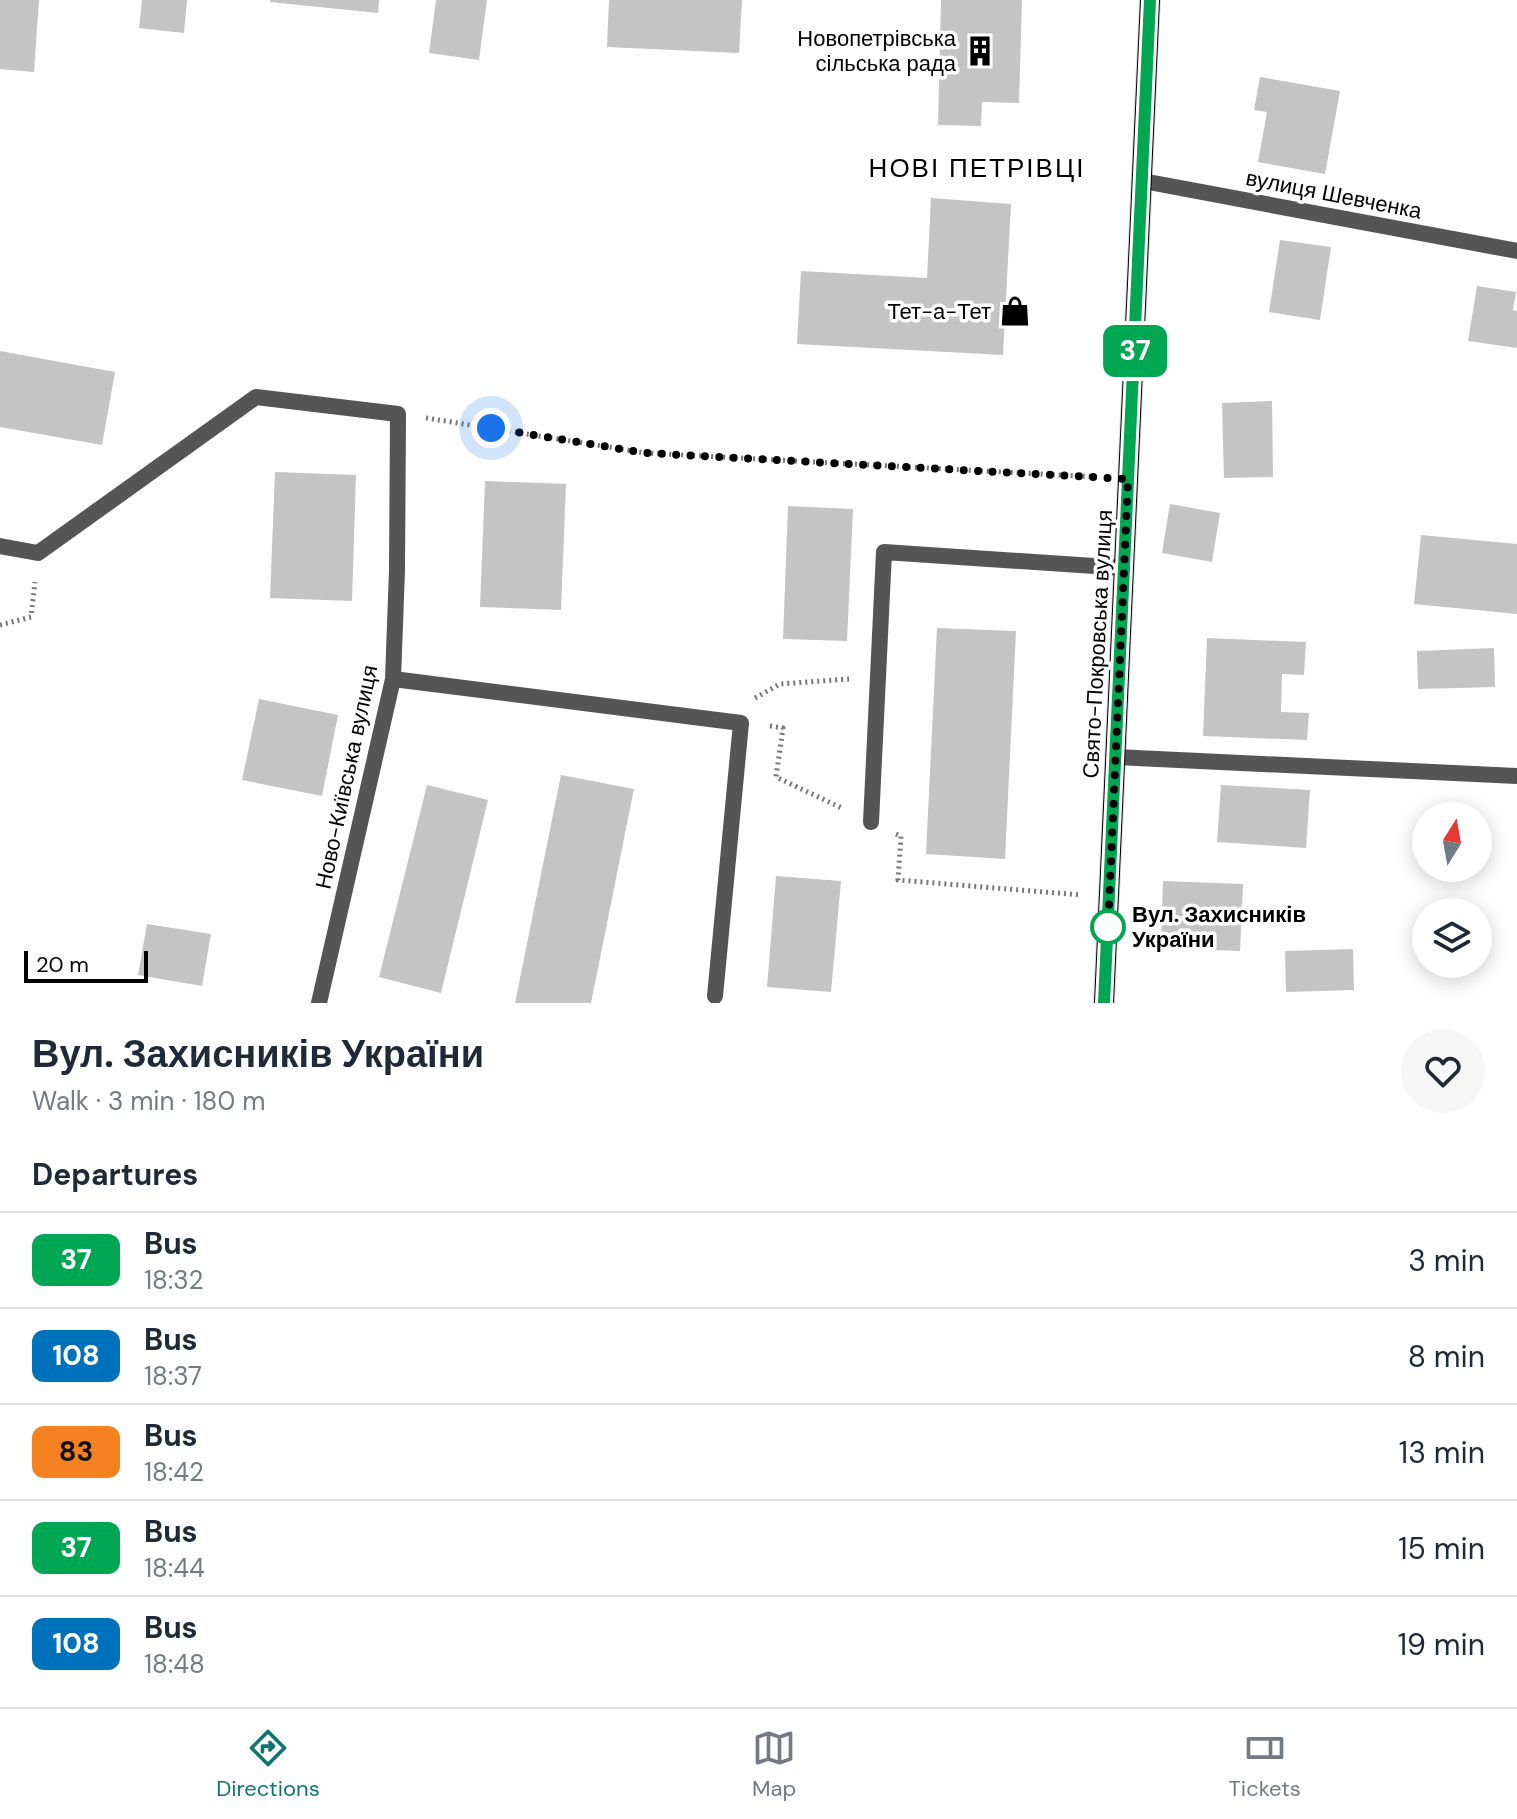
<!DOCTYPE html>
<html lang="en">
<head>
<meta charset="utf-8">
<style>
	body { margin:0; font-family:"DM Sans",sans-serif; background:#f6f6f7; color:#1f2937; height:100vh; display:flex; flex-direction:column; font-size:30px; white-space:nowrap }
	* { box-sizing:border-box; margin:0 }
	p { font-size:26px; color:#747a83 }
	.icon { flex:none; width:44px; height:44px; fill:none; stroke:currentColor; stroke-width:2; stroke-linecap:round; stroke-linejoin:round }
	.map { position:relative; height:1003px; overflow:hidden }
	.panel { display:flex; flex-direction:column; background:#fff; flex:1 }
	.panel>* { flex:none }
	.badge { padding:0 16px; border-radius:12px; font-size:28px; line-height:52px }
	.needle { width:52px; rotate:11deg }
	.fabs { position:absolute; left:1412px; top:802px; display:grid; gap:16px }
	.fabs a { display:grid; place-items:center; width:80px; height:80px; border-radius:50%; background:#fff; box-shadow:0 4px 20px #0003; font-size:40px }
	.scale { position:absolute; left:24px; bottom:20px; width:124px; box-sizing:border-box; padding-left:8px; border:4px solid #000; border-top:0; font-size:22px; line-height:28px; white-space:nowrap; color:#000; -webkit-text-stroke:6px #fff; paint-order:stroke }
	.you { position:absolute; width:40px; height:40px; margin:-20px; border:6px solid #fff; border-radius:50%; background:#1a73e8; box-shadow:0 0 0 12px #1a73e833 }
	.map>.badge { position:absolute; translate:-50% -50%; box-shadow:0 0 0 4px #fff }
	h2 { padding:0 32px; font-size:30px; line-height:72px }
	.round { display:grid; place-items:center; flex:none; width:84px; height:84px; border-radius:42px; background:#f6f6f7 }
	.overview { display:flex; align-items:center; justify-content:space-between; height:136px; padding:0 32px }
	h1 { font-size:38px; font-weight:700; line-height:60px }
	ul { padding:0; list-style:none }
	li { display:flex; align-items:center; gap:24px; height:96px; padding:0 32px; border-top:2px solid #e0e1e3 }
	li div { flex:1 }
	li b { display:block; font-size:30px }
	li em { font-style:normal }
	li .badge { min-width:88px; font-weight:700; text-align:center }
	.tab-bar { display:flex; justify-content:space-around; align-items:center; height:112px; border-top:2px solid #e0e1e3; background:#fff; font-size:22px; color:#747a83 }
	.tab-bar a { display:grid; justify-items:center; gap:4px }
	.tab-bar .active { color:#0f766e }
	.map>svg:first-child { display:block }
	.building { fill:#c4c4c4 }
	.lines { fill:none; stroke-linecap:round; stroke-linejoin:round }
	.primary-casing { stroke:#dbdbdb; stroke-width:22 }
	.path { stroke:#777; stroke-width:5; stroke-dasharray:2 4; stroke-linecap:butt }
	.street { stroke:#555; stroke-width:16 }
	.primary { stroke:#000; stroke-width:20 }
	.line-casing { stroke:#fff; stroke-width:18 }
	.line { stroke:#00a651; stroke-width:12 }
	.walk { stroke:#000; stroke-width:8; stroke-dasharray:0 14.4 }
	.stop-dot { fill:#fff; stroke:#00a651; stroke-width:4 }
	.labels { text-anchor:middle; stroke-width:7; stroke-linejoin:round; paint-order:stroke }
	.poi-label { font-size:22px; fill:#000; stroke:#fff; text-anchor:end }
	.street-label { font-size:22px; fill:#000; stroke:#fff }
	.stop-label { font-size:22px; font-weight:bold; fill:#000; stroke:#fff; text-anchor:start }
	.quarter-label { font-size:26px; letter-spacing:2px; fill:#000; stroke:#fff }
</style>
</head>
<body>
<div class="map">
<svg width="1517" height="1003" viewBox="0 0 1517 1003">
	<rect width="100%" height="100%" fill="#fff"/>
	<path class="building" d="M0,0H39L34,72L0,69Z
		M142,0H187L184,33L139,28Z
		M270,0H379L378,13L270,2Z
		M436,0H487L479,60L429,53Z
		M609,0H742L739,53L607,47Z
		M941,0H1022L1019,103L982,102L981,126L938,125Z
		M1260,77L1340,91L1325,174L1258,162L1267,112L1254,110Z
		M931,198L1011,204L1003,355L797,344L801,271L927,278Z
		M1280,240L1331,247L1320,320L1269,312Z
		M1477,286L1516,292L1513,310L1517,311V348L1468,341Z
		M0,351L115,372L102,445L0,427Z
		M1272,401L1273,477L1224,478L1222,403Z
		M275,472L356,475L352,601L270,598Z
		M485,481L566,484L561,610L480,607Z
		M1170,504L1220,513L1212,562L1162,553Z
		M788,506L853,509L847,641L783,639Z
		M1421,535L1517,544V614L1414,604Z
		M937,628L1016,631L1005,859L926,854Z
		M1207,638L1306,642L1304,675L1282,674L1281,712L1309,713L1307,740L1203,736Z
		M1494,648L1495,687L1418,689L1417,651Z
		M259,699L338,715L322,796L242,780Z
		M561,775L634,789L591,1003H515Z
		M427,785L488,800L441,993L379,977Z
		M1221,785L1310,790L1306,848L1217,842Z
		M776,876L841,881L831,992L767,987Z
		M1163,881L1243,884L1240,951L1161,948Z
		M147,924L211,934L202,986L138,975Z
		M1353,949L1354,990L1286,992L1285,951Z"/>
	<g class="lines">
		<g class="primary-casing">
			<path id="primary" d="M1104,1003L1150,0"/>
		</g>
		<path class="path" d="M426,418L646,453L1097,477
			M0,625L31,617L35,582
			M755,698L780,684L849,679
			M770,726L783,728L776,777L844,809
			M896,834L901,836L898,880L1081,895"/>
		<path class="street" d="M1143,181L1517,251
			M0,546L38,553L256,397L398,414L397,570L393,679L319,1003
			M393,679L741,723L715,996
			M1116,757L1517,776
			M871,822L884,552L1124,568"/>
		<use href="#primary" class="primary"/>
	</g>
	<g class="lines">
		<g class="line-casing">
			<path id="line" d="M1104,1003L1150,0"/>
		</g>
		<use href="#line" class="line"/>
		<path class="walk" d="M491,428L646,453L1128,479L1108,927"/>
	</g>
	<defs>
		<g id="building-bare" transform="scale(2.4)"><path d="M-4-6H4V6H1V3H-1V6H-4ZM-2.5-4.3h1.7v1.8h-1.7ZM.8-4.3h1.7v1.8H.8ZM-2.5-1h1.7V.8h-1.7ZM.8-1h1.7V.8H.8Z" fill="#000" stroke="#fff" stroke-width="2.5" paint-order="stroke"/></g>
		<g id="shop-bare" transform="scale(2.4)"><path d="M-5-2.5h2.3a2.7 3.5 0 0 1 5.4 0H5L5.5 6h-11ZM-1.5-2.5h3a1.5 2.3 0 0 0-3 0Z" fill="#000" stroke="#fff" stroke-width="2.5" paint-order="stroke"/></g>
	</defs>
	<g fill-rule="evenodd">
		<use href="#building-bare" x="980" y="51"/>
		<use href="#shop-bare" x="1015" y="311"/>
	</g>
	<circle class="stop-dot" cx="1108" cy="927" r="16"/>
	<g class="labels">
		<g class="poi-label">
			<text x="956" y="46">Новопетрівська<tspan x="956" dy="25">сільська рада</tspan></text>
			<text x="991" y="319">Тет-а-Тет</text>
		</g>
		<g class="street-label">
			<text transform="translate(1334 194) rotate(11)" y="8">вулиця Шевченка</text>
			<text transform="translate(1097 644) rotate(-87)" y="8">Свято-Покровська вулиця</text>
			<text transform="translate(346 777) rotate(-78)" y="8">Ново-Київська вулиця</text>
		</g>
		<g class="stop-label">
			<text x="1132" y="922">Вул. Захисників<tspan x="1132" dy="25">України</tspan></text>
		</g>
		<g class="quarter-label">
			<text x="977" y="177">НОВІ ПЕТРІВЦІ</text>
		</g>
	</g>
</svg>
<div class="fabs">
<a><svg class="needle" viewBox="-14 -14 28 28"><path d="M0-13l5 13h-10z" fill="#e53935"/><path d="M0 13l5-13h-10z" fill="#747a83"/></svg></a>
<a><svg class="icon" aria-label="layers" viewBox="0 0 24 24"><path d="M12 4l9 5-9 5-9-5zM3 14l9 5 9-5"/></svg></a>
</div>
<div class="scale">20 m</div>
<div class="you" style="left:491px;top:428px"></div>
<b class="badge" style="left:1135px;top:351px;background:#00a651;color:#fff">37</b>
</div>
<section class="panel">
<div class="overview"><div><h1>Вул. Захисників України</h1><p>Walk · 3 min · 180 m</p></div><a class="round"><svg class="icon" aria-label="heart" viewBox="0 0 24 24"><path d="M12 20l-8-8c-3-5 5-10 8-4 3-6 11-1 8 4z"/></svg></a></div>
<h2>Departures</h2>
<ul>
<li><span class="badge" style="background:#00a651;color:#fff">37</span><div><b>Bus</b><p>18:32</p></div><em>3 min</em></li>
<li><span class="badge" style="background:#0072bc;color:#fff">108</span><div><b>Bus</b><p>18:37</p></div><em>8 min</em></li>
<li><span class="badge" style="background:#f58220;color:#111">83</span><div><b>Bus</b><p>18:42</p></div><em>13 min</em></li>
<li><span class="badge" style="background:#00a651;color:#fff">37</span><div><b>Bus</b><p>18:44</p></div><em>15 min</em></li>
<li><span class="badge" style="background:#0072bc;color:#fff">108</span><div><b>Bus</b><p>18:48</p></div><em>19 min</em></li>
</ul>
</section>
<nav class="tab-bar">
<a class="active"><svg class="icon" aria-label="directions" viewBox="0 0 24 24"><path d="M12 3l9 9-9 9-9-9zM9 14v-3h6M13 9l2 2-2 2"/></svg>Directions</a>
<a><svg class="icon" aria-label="map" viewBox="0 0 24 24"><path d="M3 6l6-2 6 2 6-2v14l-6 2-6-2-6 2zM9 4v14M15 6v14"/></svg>Map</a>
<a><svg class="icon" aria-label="tickets" viewBox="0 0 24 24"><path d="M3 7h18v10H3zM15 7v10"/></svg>Tickets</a>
</nav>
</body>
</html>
